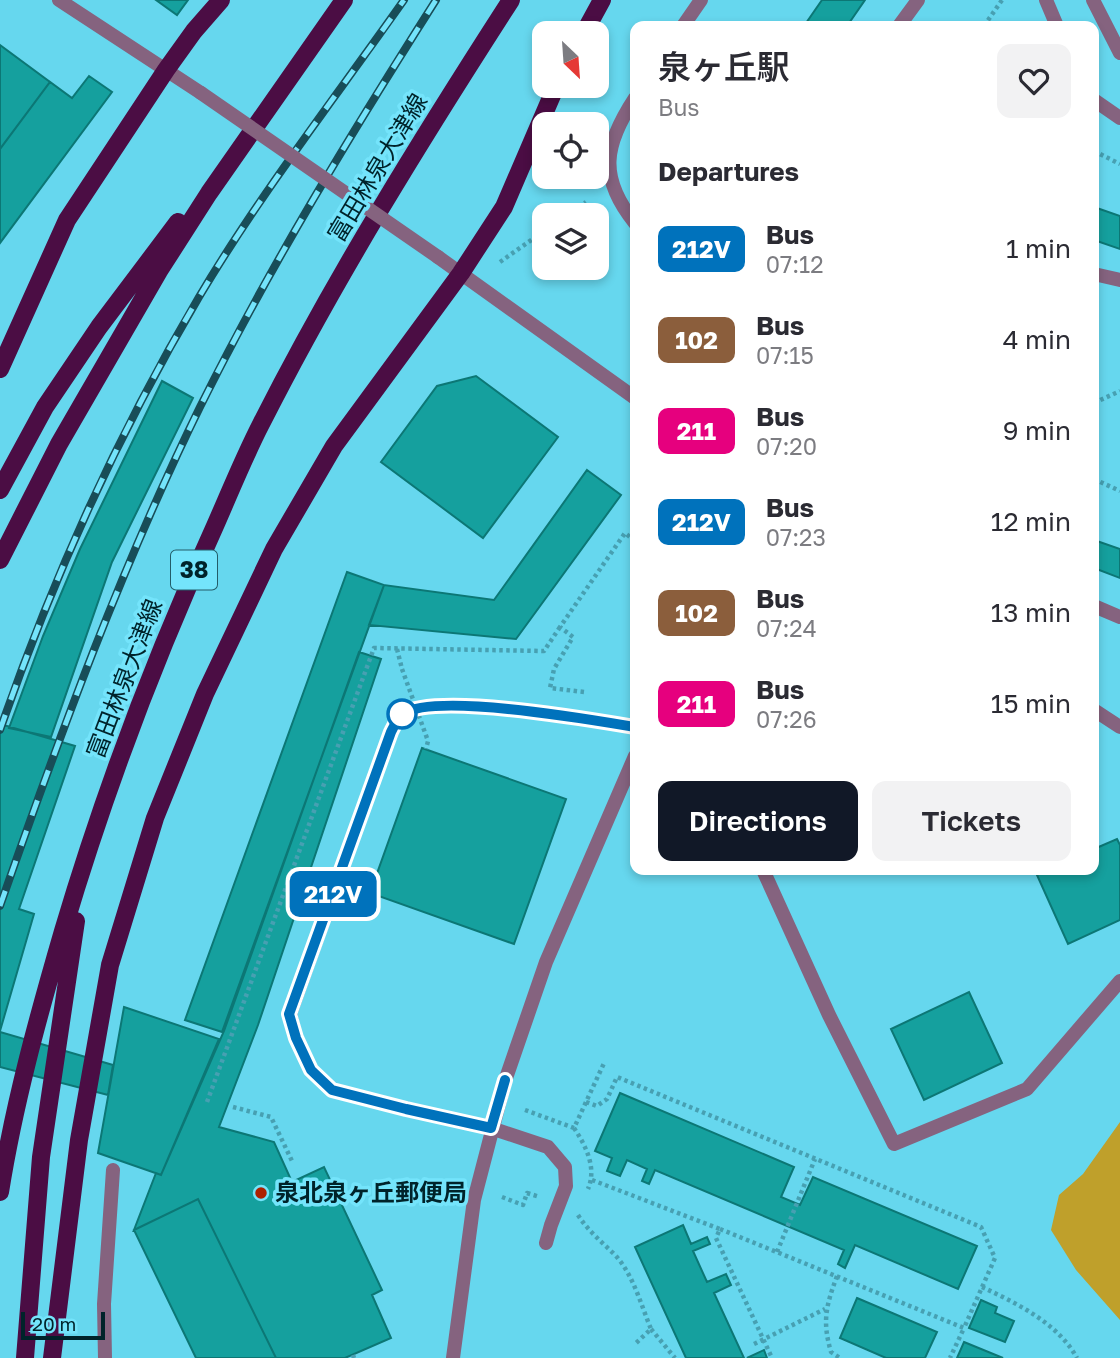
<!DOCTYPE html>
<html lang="en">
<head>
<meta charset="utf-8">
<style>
	body { margin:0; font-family:"Golos Text","Noto Sans JP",sans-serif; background:#f2f2f3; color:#2b2b33; height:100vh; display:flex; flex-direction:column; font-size:26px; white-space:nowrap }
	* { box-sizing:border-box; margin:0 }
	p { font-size:23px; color:#7c7c81 }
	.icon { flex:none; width:38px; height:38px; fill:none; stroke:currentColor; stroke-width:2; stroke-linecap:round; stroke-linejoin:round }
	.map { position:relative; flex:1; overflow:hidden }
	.drawer { position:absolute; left:630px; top:21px; width:469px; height:854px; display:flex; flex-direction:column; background:#fff; border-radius:14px; box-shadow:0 4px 10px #0003 }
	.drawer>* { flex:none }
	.badge { padding:0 14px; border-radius:10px; font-size:24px; line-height:46px }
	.needle { width:46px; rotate:155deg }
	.buttons { position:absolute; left:532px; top:21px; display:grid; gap:14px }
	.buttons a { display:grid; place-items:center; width:77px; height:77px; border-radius:14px; background:#fff; box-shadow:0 4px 10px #0003; font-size:35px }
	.scale { position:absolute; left:21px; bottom:18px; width:84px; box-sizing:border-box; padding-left:7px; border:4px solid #00232a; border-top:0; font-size:19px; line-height:24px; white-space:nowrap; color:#00232a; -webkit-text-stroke:5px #74e4fb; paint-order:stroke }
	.map>.badge { position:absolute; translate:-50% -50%; box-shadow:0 0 0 4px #fff }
	h2 { padding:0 28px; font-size:26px; line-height:63px }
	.round { display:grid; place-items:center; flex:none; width:74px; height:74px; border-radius:14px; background:#f2f2f3 }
	.head { display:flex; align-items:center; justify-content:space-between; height:119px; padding:0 28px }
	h1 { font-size:33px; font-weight:600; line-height:52px }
	.button { display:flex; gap:14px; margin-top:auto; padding:14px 28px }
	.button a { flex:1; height:80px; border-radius:14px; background:#111827; color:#fff; font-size:28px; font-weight:600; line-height:80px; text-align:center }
	.button a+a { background:#f2f2f3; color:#2b2b33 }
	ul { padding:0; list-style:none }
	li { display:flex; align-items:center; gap:21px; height:91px; padding:0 28px }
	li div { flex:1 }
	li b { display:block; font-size:26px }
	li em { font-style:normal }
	li .badge { min-width:77px; font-weight:700; text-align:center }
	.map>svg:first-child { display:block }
	.water { fill:#bfa02b }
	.building { fill:#15a09e; stroke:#0c7775; stroke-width:2 }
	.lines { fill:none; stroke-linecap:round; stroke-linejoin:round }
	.path { stroke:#47a0b2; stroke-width:4.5; stroke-dasharray:3.5 3.5; stroke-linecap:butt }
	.service { stroke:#85637f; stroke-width:14 }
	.minor { stroke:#85637f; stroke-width:14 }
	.tertiary { stroke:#85637f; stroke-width:14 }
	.primary { stroke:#4b0d44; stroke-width:18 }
	.rail-casing { stroke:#184d58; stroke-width:8 }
	.rail { stroke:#74e4fb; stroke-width:5; stroke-dasharray:16; stroke-linecap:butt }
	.path-bridge { stroke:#47a0b2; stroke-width:4.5; stroke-dasharray:3.5 3.5; stroke-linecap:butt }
	.tertiary-bridge { stroke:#85637f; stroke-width:14 }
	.line-casing { stroke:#fff; stroke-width:16 }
	.line { stroke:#0072bc; stroke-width:10 }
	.stop-dot { fill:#fff; stroke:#0072bc; stroke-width:3.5 }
	.poi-dot { fill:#ad2000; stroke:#74e4fb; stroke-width:2.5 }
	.labels { text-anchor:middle; stroke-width:7; stroke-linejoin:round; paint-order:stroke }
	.shield { fill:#74e4fb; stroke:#235d69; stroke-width:2 }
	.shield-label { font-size:23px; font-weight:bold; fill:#00232a }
	.street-label { font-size:24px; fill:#00232a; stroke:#74e4fb }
	.poi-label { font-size:24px; font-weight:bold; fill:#00232a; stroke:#74e4fb; text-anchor:start }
</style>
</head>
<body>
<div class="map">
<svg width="1120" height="1358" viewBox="0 0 1120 1358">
	<rect width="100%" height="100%" fill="#66d7ee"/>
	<path class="water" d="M1120,1122V1320L1076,1270L1051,1230L1059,1195L1083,1174Z"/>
	<path class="building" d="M156,0H188L177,15Z
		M822,0H865L847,26H804Z
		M0,45L50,82L0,149Z
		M89,76L112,92L0,243V149L50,82L72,98Z
		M1094,207L1120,216V249L1094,240Z
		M476,376L558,437L483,538L381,462L437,386Z
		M162,381L193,398L112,562L51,737L9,728L43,636L80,549Z
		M587,470L621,495L516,639L369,625L384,585L494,600Z
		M1094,540L1120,549V578L1094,568Z
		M347,572L384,585L222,1032L185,1020Z
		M359,652L381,659L258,1025L219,1127L274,1142L292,1182L324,1167L382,1290L372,1295L391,1338L345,1358H276L198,1199L134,1230L156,1173L161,1175L224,1031Z
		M0,724L75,746L19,909L34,914L0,1031Z
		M422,748L566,799L514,944L370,893Z
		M1117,839L1120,845V920L1068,944L1037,875L1049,870H1094V849Z
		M969,992L1002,1063L924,1100L891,1029Z
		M124,1007L219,1039L161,1175L98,1153Z
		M0,1032L113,1065L108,1095L0,1067Z
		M620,1093L794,1167L781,1197L800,1205L813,1177L977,1246L958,1289L855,1245L845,1268L838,1264L844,1250L655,1170L649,1184L642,1181L647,1169L627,1160L620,1176L607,1171L612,1158L595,1151Z
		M198,1199L276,1358H196L134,1230Z
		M683,1225L691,1244L707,1237L710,1244L693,1251L707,1282L726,1274L731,1285L714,1293L744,1358H686L635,1247Z
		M857,1298L937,1332L925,1358H886L840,1338Z
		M981,1300L997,1307L995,1313L1014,1321L1005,1342L969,1328Z
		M964,1342L1003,1358H957Z
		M764,1350L767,1358H747Z"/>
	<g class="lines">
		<path class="path" d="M984,26L1002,0
			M1094,151L1120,164
			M567,215L586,202
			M500,262L544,231
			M1094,403L1120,391
			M1094,479L1120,491
			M397,649L402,669
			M584,692L550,688L554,669L573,637L560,627L625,533L635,541
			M207,1102L374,648L544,651L560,627
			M586,1102L597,1106L607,1099L617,1077L981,1227L995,1258L964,1328
			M233,1107L271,1117L292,1161
			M525,1110L574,1128L605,1061
			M574,1128C586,1146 597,1168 588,1189
			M592,1180L720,1229L716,1238L772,1358
			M502,1197L523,1205L527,1193L540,1197
			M578,1215C588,1231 602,1242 615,1255C633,1274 641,1305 651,1329L635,1344
			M720,1229L964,1328L950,1358
			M777,1252L815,1159
			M837,1276C826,1306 822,1321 831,1352L840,1358
			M982,1287C1016,1303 1058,1323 1077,1358
			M651,1329L675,1358
			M754,1344L825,1309
			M353,1355L354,1358"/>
		<path class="service" d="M899,26L918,0
			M1094,274L1120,280
			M1094,606L1120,617
			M763,870L829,1015L894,1144L1027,1089L1120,981
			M546,1243L551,1225L566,1186L565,1167L548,1147L491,1128L406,1109L332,1090L311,1070L296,1038L290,1014L391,731C394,726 398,717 403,714C435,692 592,720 635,727
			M105,1358L104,1304L113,1170"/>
		<path class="minor" d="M1046,0L1057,26
			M1093,0L1120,53
			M1094,100L1120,118"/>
		<path class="tertiary" d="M59,0L201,93
			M683,26L701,0
			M635,98C604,145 598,177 635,223
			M438,257L635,398
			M1094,710L1120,727
			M453,1358L474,1200L505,1081L546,962L635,756"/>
		<path class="primary" d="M584,33L602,0
			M0,369L67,220L166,70L194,31L221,0
			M0,490L45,407L99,327L178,222
			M0,560L59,444L159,271L209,193L344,0
			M0,1192C14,1104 38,1017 63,931C104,793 155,657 215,526C230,492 244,457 261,424C335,278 422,138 511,0
			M25,1358L41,1157L76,921
			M52,1358L79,1140L110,965L155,818L205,694L274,549L334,446L461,273L504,207L556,86"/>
		<g class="rail-casing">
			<path id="rail" d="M0,730C52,580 118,434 199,297C260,194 335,98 404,0
				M0,906C59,737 121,568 200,407C270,266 352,132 436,0"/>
		</g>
		<use href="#rail" class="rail"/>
		<path class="path-bridge" d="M402,669L428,741L426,749"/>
		<path class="tertiary-bridge" d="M201,93L438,257"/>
	</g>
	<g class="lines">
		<g class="line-casing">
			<path id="line" d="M505,1080L491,1128L406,1109L332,1090L311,1070L296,1038L289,1014L391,732C394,726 398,717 403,714C435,692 593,720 635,727"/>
		</g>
		<use href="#line" class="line"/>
	</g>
	<circle class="stop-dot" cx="402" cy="714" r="14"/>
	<circle class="poi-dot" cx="261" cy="1193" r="7"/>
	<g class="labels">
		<rect class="shield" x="171" y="550.5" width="46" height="39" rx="5"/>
		<g class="shield-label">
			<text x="194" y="578">38</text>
		</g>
		<g class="street-label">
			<text transform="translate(378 168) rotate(-59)" y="8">富田林泉大津線</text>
			<text transform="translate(125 679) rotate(-69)" y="8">富田林泉大津線</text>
		</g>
		<g class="poi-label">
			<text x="275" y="1201">泉北泉ヶ丘郵便局</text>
		</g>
	</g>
</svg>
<div class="buttons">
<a><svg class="needle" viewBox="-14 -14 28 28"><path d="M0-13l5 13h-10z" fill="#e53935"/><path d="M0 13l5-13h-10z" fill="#7c7c81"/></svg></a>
<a><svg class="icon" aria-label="locate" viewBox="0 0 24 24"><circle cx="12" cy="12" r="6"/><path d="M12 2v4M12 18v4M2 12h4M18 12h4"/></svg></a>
<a><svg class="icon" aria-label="layers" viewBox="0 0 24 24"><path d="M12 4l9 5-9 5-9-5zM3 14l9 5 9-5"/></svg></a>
</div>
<div class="scale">20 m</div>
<b class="badge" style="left:333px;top:894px;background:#0072bc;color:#fff">212V</b>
<section class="drawer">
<div class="head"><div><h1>泉ヶ丘駅</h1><p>Bus</p></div><a class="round"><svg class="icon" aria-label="heart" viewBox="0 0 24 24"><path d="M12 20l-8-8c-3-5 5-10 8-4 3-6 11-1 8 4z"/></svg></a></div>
<h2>Departures</h2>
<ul>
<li><span class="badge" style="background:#0072bc;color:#fff">212V</span><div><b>Bus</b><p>07:12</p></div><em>1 min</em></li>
<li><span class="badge" style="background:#8b5e3c;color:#fff">102</span><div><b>Bus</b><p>07:15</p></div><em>4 min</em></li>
<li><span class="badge" style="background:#e6007e;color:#fff">211</span><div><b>Bus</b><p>07:20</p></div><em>9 min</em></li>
<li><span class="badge" style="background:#0072bc;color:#fff">212V</span><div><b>Bus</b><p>07:23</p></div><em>12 min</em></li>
<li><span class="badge" style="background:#8b5e3c;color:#fff">102</span><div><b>Bus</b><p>07:24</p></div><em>13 min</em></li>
<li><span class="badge" style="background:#e6007e;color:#fff">211</span><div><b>Bus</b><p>07:26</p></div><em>15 min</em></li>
</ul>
<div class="button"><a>Directions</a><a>Tickets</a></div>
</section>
</div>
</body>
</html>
